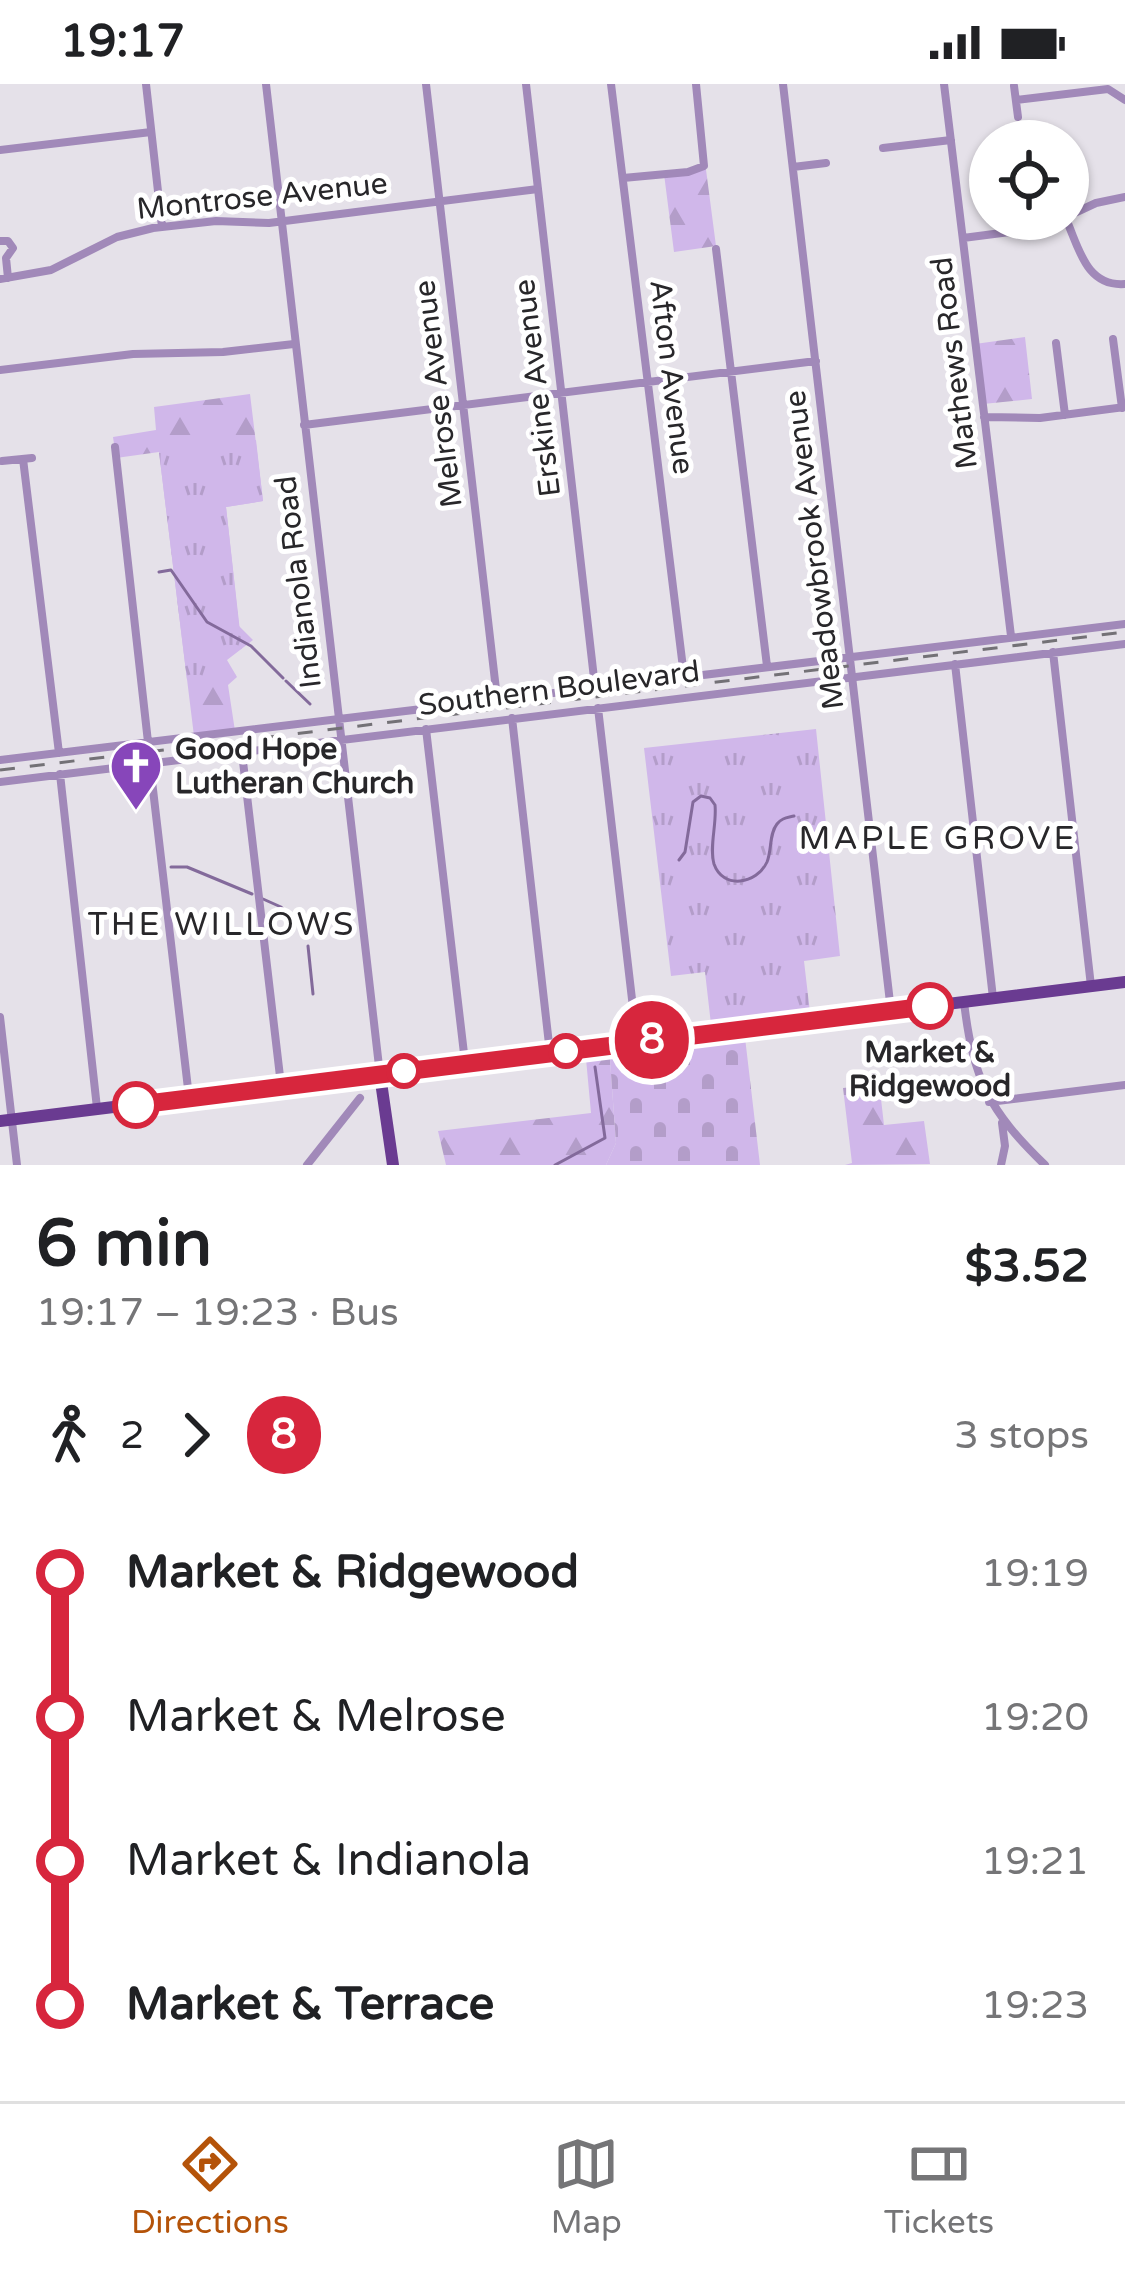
<!DOCTYPE html>
<html lang="en">
<head>
<meta charset="utf-8">
<style>
	body { margin:0; font-family:"Varela Round",sans-serif; background:#f2f2f2; color:#202124; height:100vh; display:flex; flex-direction:column; font-size:45px; white-space:nowrap }
	* { box-sizing:border-box; margin:0 }
	p { font-size:39px; color:#757577 }
	.icon { flex:none; width:66px; height:66px; fill:none; stroke:currentColor; stroke-width:2; stroke-linecap:round; stroke-linejoin:round }
	.map { position:relative; height:1081px; overflow:hidden }
	.panel { display:flex; flex-direction:column; background:#fff; flex:1 }
	.panel>* { flex:none }
	.badge { padding:0 24px; border-radius:39px; font-size:42px; line-height:78px }
	.controls { position:absolute; left:969px; top:36px; display:grid; gap:24px }
	.controls a { display:grid; place-items:center; width:120px; height:120px; border-radius:50%; background:#fff; box-shadow:0 3px 9px #0004; font-size:60px }
	.map>.badge { position:absolute; translate:-50% -50%; box-shadow:0 0 0 6px #fff }
	.legs { display:flex; align-items:center; gap:18px; height:132px; padding:0 36px; font-size:39px }
	.legs p { margin-inline-start:auto }
	.summary { display:flex; align-items:center; justify-content:space-between; height:204px; padding:0 36px }
	h1 { font-size:66px; font-weight:700; line-height:90px }
	ul { padding:0 36px; list-style:none }
	li { display:flex; align-items:center; gap:42px; height:144px; font-size:45px }
	li i { display:grid; place-items:center; width:18px; height:100%; margin:0 15px; background:currentColor }
	li i::after { content:''; width:30px; height:30px; margin:-15px; border:9px solid; border-radius:50%; background:#fff }
	li p { margin-inline-start:auto }
	li:first-child i { background:linear-gradient(#0000 50%,currentColor 0) }
	li:last-child i { background:linear-gradient(currentColor 50%,#0000 0) }
	.status { display:flex; justify-content:space-between; align-items:center; height:84px; padding:0 60px; background:#fff; direction:ltr }
	.status svg { height:33px; fill:currentColor }
	.tab-bar { display:flex; justify-content:space-around; align-items:center; height:168px; border-top:3px solid #e0e0e0; background:#fff; font-size:33px; color:#757577 }
	.tab-bar a { display:grid; justify-items:center; gap:6px }
	.tab-bar .on { color:#b45309 }
	.map>svg:first-child { display:block }
	.forest { fill:url(#forest-firs) }
	.cemetery { fill:url(#cemetery-stones) }
	.park { fill:url(#park-tufts) }
	.lines { fill:none; stroke-linecap:round; stroke-linejoin:round }
	.stream { stroke:#836a9b; stroke-width:3 }
	.minor { stroke:#a189b9; stroke-width:8 }
	.major { stroke:#6a3b91; stroke-width:12 }
	.rail { stroke:#737176; stroke-width:3; stroke-dasharray:15 15; stroke-linecap:butt }
	.line-1-casing { stroke:#fff; stroke-width:27 }
	.line-1 { stroke:#d7263d; stroke-width:18 }
	.stop-1-dot { fill:#fff; stroke:#d7263d; stroke-width:6 }
	.labels { text-anchor:middle; stroke-width:10; stroke-linejoin:round; paint-order:stroke }
	.street-label { font-size:30px; fill:#28272a; stroke:#fff }
	.poi-label { font-size:30px; font-weight:bold; fill:#28272a; stroke:#fff; text-anchor:start }
	.stop-label { font-size:30px; font-weight:bold; fill:#28272a; stroke:#fff }
	.neighbourhood-label { font-size:33px; letter-spacing:3px; fill:#28272a; stroke:#fff }
</style>
</head>
<body>
<div class="status"><b>19:17</b><svg viewBox="0 0 49 12"><path d="M0 12V9h3v3zM5 12V6h3v6zM10 12V3h3v9zM15 12V0h3v12zM26 1h20v11H26zM47 4h2v5h-2z"/></svg></div>
<div class="map">
<svg width="1125" height="1081" viewBox="0 0 1125 1081">
	<defs>
		<pattern id="forest-firs" width="22" height="20" patternUnits="userSpaceOnUse" patternTransform="scale(3)"><rect width="22" height="20" fill="#d0b7ea"/><path d="M5 1l3.5 6h-7zM16 11l3.5 6h-7z" fill="#b39dc9"/></pattern>
		<pattern id="cemetery-stones" width="16" height="16" patternUnits="userSpaceOnUse" patternTransform="scale(3)"><rect width="16" height="16" fill="#d0b7ea"/><path d="M2 7V4a2 2 0 0 1 4 0v3zM10 15v-3a2 2 0 0 1 4 0v3z" fill="#b39dc9"/></pattern>
		<pattern id="park-tufts" width="24" height="20" patternUnits="userSpaceOnUse" patternTransform="scale(3)"><rect width="24" height="20" fill="#d0b7ea"/><path d="M3 7l-1-3M5 7V3M7 7l1-3M15 17l-1-3M17 17v-4M19 17l1-3" fill="none" stroke="#b39dc9"/></pattern>
	</defs>
	<rect width="100%" height="100%" fill="#e5e1e9"/>
	<path class="forest" d="M705,78L716,162L674,168L664,90L696,87Z
		M1025,253L1032,315L983,320L975,260Z
		M250,310L263,417L226,423L239,542L253,556L227,576L237,593L228,601L235,647L194,652L159,368L116,374L113,353L156,346L154,323Z
		M609,962L616,1059L606,1081H446L438,1047L591,1029L585,964Z
		M861,1002L864,1017L881,1015L884,1041L924,1037L930,1080L845,1081L852,1079L843,1004Z"/>
	<path class="cemetery" d="M744,945L760,1081H606L616,1059L609,962Z"/>
	<path class="park" d="M256,356L263,417L226,423L242,565L223,567L226,591L187,596L159,368Z
		M816,645L840,872L804,877L811,937L712,949L705,888L671,892L644,664Z"/>
	<g class="lines">
		<path class="stream" d="M159,488L171,486L207,538L251,562L283,594
			M286,597L310,620
			M679,776L685,768L693,718L701,712L710,714L715,721C717,740 709,763 714,780C723,806 757,800 767,778C772,766 769,750 777,740C782,734 786,734 794,732
			M171,783H187L252,810
			M263,815L281,823L301,842
			M308,862L313,910
			M555,1081L605,1054L595,983"/>
		<path class="minor" d="M146,0L162,143
			M266,0L380,991
			M426,0L497,614
			M526,0L595,603
			M611,0L684,592
			M783,0L891,927
			M944,0L1011,552
			M1014,2L1018,33
			M1016,16L1108,5L1125,16
			M883,64L951,56
			M0,66L151,48
			M793,83L826,79
			M623,94L688,88L704,82L696,0
			M1068,132L1096,119L1125,113
			M1066,135C1079,164 1086,203 1125,200
			M963,154L1025,146L1060,135
			M0,157H8L13,164L6,174L8,194
			M716,165L767,582
			M0,195L51,186L117,153L153,144L216,137L269,139L538,105
			M1113,255L1122,324
			M1056,259L1065,331
			M0,286L133,270L223,268L294,260
			M984,333L1040,334L1125,323
			M304,341L816,277
			M115,363L148,658
			M23,375L59,669
			M2,377L32,374
			M1053,568L1091,902
			M955,580L993,914
			M598,624L637,958
			M512,634L550,969
			M426,645L465,978
			M242,669L281,1001
			M0,676L1125,540
			M150,680L189,1013
			M60,690L97,1024
			M0,698L1125,560
			M964,918C973,995 989,1027 1045,1081
			M0,933L17,1081
			M989,1018L1125,1001
			M307,1081L360,1014
			M1001,1081L1005,1062L1002,1039"/>
		<path class="major" d="M380,991L393,1081
			M0,1037L1125,898"/>
		<path class="rail" d="M0,686L1125,548"/>
	</g>
	<g class="lines">
		<g class="line-1-casing">
			<path id="line-1" d="M136,1021L930,922"/>
		</g>
		<use href="#line-1" class="line-1"/>
	</g>
	<defs>
		<g id="church-pin" transform="scale(2.7)"><path d="M0 17L-7.5 6A9.5 9.5 0 1 1 7.5 6Z" fill="#8746ba" stroke="#fff"/><path d="M-1.2-6h2.4v3.5h3.3v2.4h-3.3V6h-2.4V-.1h-3.3v-2.4h3.3Z" fill="#fff"/></g>
	</defs>
	<g fill-rule="evenodd">
		<use href="#church-pin" x="136" y="682"/>
	</g>
	<g class="stop-1-dot">
		<circle cx="930" cy="922" r="21"/>
		<circle cx="566" cy="967" r="15"/>
		<circle cx="404" cy="987" r="15"/>
		<circle cx="136" cy="1021" r="21"/>
	</g>
	<g class="labels">
		<g class="street-label">
			<text transform="translate(262 112) rotate(-6)" y="10">Montrose Avenue</text>
			<text transform="translate(954 279) rotate(-97)" y="10">Mathews Road</text>
			<text transform="translate(672 293) rotate(83)" y="10">Afton Avenue</text>
			<text transform="translate(537 304) rotate(-97)" y="10">Erskine Avenue</text>
			<text transform="translate(438 310) rotate(-97)" y="10">Melrose Avenue</text>
			<text transform="translate(814 466) rotate(-97)" y="10">Meadowbrook Avenue</text>
			<text transform="translate(298 498) rotate(-97)" y="10">Indianola Road</text>
			<text transform="translate(559 604) rotate(-7)" y="10">Southern Boulevard</text>
		</g>
		<g class="poi-label">
			<text x="175" y="675">Good Hope<tspan x="175" dy="34">Lutheran Church</tspan></text>
		</g>
		<g class="stop-label">
			<text x="930" y="978">Market &amp;<tspan x="930" dy="34">Ridgewood</tspan></text>
		</g>
		<g class="neighbourhood-label">
			<text x="938" y="765">MAPLE GROVE</text>
			<text x="222" y="851">THE WILLOWS</text>
		</g>
	</g>
</svg>
<div class="controls">
<a><svg class="icon" aria-label="locate" viewBox="0 0 24 24"><circle cx="12" cy="12" r="6"/><path d="M12 2v4M12 18v4M2 12h4M18 12h4"/></svg></a>
</div>
<b class="badge" style="left:652px;top:956px;background:#d7263d;color:#fff">8</b>
</div>
<section class="panel">
<div class="summary"><div><h1>6 min</h1><p>19:17 – 19:23 · Bus</p></div><b>$3.52</b></div>
<div class="legs"><svg class="icon" aria-label="walk" viewBox="0 0 24 24"><circle cx="13" cy="4" r="2"/><path d="M13 8l-2 6 4 7M11 14l-3 7M7 12l3-4h3l4 4"/></svg>2<svg class="icon" aria-label="forward" viewBox="0 0 24 24"><path d="M9 5l7 7-7 7"/></svg><b class="badge" style="background:#d7263d;color:#fff">8</b><p>3 stops</p></div>
<ul>
<li><i style="color:#d7263d"></i><b>Market &amp; Ridgewood</b><p>19:19</p></li>
<li><i style="color:#d7263d"></i><span>Market &amp; Melrose</span><p>19:20</p></li>
<li><i style="color:#d7263d"></i><span>Market &amp; Indianola</span><p>19:21</p></li>
<li><i style="color:#d7263d"></i><b>Market &amp; Terrace</b><p>19:23</p></li>
</ul>
</section>
<nav class="tab-bar">
<a class="on"><svg class="icon" aria-label="directions" viewBox="0 0 24 24"><path d="M12 3l9 9-9 9-9-9zM9 14v-3h6M13 9l2 2-2 2"/></svg>Directions</a>
<a><svg class="icon" aria-label="map" viewBox="0 0 24 24"><path d="M3 6l6-2 6 2 6-2v14l-6 2-6-2-6 2zM9 4v14M15 6v14"/></svg>Map</a>
<a><svg class="icon" aria-label="tickets" viewBox="0 0 24 24"><path d="M3 7h18v10H3zM15 7v10"/></svg>Tickets</a>
</nav>
</body>
</html>
